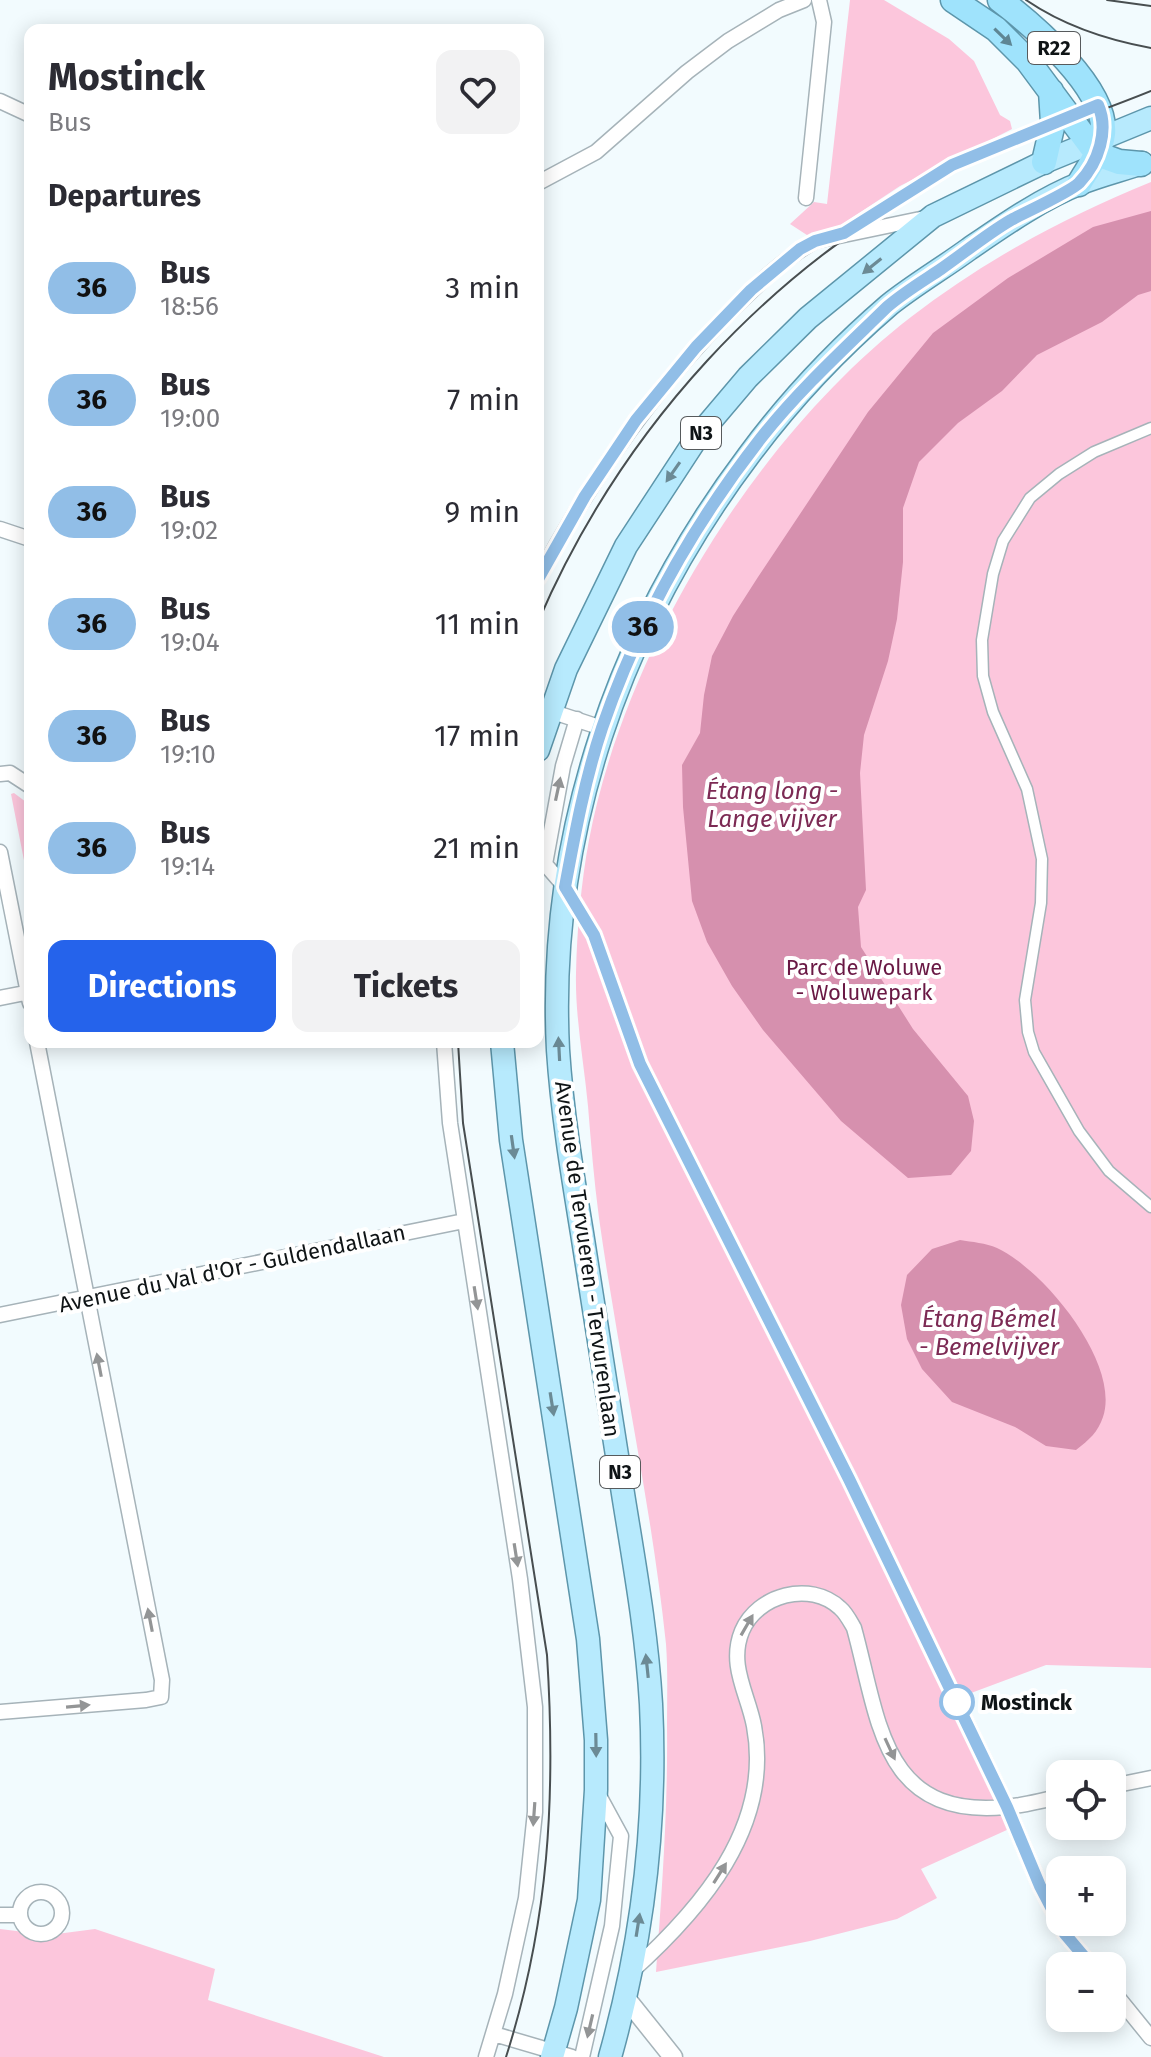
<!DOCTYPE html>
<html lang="en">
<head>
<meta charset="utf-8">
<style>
	body { margin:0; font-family:"Fira Sans",sans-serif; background:#f2f2f3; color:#2b2b33; height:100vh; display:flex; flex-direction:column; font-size:30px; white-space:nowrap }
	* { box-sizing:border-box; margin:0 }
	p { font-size:26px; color:#7c7c81 }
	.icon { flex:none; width:44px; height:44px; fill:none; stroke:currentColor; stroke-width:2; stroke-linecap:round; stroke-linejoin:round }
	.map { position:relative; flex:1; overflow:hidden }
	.sheet { position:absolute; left:24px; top:24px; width:520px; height:1024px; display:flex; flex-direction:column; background:#fff; border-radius:16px; box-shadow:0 4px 20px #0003 }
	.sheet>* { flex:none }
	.badge { padding:0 16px; border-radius:26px; font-size:28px; line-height:52px }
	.buttons { position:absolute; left:1046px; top:1760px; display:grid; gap:16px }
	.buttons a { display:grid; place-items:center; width:80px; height:80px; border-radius:16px; background:#fff; box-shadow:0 4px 20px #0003; font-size:40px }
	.map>.badge { position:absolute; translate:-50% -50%; box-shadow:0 0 0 4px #fff }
	h2 { padding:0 24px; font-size:30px; line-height:72px }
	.round { display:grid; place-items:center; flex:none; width:84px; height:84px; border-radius:16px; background:#f2f2f3 }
	.summary { display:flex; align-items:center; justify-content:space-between; height:136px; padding:0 24px }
	h1 { font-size:38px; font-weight:700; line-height:60px }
	.action { display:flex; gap:16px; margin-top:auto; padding:16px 24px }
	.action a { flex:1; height:92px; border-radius:16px; background:#2563eb; color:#fff; font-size:32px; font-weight:700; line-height:92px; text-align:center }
	.action a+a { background:#f2f2f3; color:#2b2b33 }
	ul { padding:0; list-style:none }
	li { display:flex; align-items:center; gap:24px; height:112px; padding:0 24px }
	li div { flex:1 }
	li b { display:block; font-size:30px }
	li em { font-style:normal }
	li .badge { min-width:88px; font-weight:700; text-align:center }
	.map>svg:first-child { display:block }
	.green { fill:#fcc6dc }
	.water { fill:#d690ae }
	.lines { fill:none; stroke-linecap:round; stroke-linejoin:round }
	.pedestrian-casing { stroke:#a6b3b9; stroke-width:13 }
	.minor-casing { stroke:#a6b3b9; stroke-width:17 }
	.tertiary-casing { stroke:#a6b3b9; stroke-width:21 }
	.primary-casing { stroke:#5d96ab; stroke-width:25 }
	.trunk-casing { stroke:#5d96ab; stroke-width:27 }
	.pedestrian { stroke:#fff; stroke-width:10 }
	.minor { stroke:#fff; stroke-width:14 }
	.tertiary { stroke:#fff; stroke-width:18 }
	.primary { stroke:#b7eafd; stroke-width:22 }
	.trunk { stroke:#9fe3fc; stroke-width:24 }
	.tram { stroke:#484e50; stroke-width:2 }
	.oneway { fill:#5e8694 }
	.oneway2 { fill:#6b8a95 }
	.oneway3 { fill:#939596 }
	.line-casing { stroke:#fff; stroke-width:18 }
	.line { stroke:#91bee7; stroke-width:12 }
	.stop-dot { fill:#fff; stroke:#91bee7; stroke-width:4 }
	.labels { text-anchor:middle; stroke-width:8; stroke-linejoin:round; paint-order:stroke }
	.shield { fill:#fff; stroke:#575a5c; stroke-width:2 }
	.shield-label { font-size:20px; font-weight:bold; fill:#0f1416 }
	.park-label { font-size:22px; fill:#691844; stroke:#fff }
	.street-label { font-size:22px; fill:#0f1416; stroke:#fff }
	.stop-label { font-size:22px; font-weight:bold; fill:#0f1416; stroke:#fff; text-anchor:start }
	.water-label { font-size:24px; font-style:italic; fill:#7c2a54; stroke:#fff }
</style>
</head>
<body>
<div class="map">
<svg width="1151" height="2057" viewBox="0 0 1151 2057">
	<rect width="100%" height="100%" fill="#f2fbfe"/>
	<path class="green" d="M850,0H884L949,39L974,61L1000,115L1010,121L1012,129L900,186L832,231L810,237L790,224L814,202L827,204Z
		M1151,182V1668L1046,1665L947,1702L1009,1829L921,1869L937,1898L897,1919L810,1941L656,1972C662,1890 668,1808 667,1726C667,1699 668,1671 666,1644C651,1501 619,1360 599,1218C594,1181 591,1143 588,1106C584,1063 575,1017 576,973C577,930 581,883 589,840C625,649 757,436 911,317C985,260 1065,217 1151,182Z
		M14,793L30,805V891L11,794Z
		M0,1929L49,1935L95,1929L215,1969L208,2000L384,2057H0Z"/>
	<path class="water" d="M1151,211V291L1138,295L1102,322L1037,355L1002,391L958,423L919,462L903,508V562L897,619L888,661L864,735L860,773L866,890L858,907L861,947L913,1029L968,1096L974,1121L971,1151L951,1175L908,1178L841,1121L763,1030L732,986L707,942L692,901L683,807L682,765L700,733L704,695L712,656L733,616L758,577L868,412L933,333L1008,278L1093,227Z
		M960,1240C972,1242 986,1243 997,1248C1043,1269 1121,1363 1103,1417C1098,1432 1089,1440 1076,1450L1046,1446L1015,1427L952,1402L922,1369L907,1339L901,1305L907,1275L932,1249Z"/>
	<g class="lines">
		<g class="pedestrian-casing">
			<path id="pedestrian" d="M1151,428L1094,452L1059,474L1030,498L1003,541L993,574L982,640L983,676L993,712L1027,789L1042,859L1041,903L1025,1000L1028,1032L1034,1052L1079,1131L1109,1171L1151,1207"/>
		</g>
		<g class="minor-casing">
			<path id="minor" d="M0,101L30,115
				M538,183L596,152L687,72L728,41L779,10L804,0
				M806,198L824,22L819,0
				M0,529L30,539
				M538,579C589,482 650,394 726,316C753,289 781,260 815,241L925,218
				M538,707L602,728
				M577,719L563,766L545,864L565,887L594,935L640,1064L849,1479L1007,1807L1040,1886L1065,1934L1092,1966
				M0,774L10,773L30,786
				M0,852L30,1003
				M0,998L30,992
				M444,1042L450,1123L520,1579L535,1707V1812L526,1898L505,1994L486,2057
				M0,1315L464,1221
				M0,1712L146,1700L161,1697L162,1680L37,1042
				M1112,1786L1151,1778
				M20 1913a21 21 0 1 1 42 0a21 21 0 1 1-42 0Z
				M0,1915H20
				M631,1972C700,1910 773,1827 754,1726C748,1694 728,1665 742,1631C757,1595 810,1580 840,1608C846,1613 850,1621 854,1628C879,1718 881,1819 1005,1807C1023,1806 1042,1800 1060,1797
				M1112,1990L1151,2038
				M494,2034L572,2057
				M582,2057L612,1926L621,1836L596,1790"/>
		</g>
		<g class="tertiary-casing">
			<path id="tertiary" d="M625,1997L673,2057"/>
		</g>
		<g class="primary-casing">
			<path id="primary" d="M538,750L566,669L626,546L698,436L748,377L808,318L933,216L1044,162L1151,118
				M502,1042L511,1140L588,1639L596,1740V1790L589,1900L566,2008L552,2057
				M610,2057C642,1943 657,1822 651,1704C647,1635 635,1568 624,1500C610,1411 596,1322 582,1233C572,1172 562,1111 558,1050C547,834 620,626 749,455C789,401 838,349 889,305C914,285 943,268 969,249C1004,225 1041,199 1081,183C1101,175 1122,170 1142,163"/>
		</g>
		<g class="trunk-casing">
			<path id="trunk" d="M953,0L996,29L1028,61L1097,154L1119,162L1141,164
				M1000,0C1033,25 1108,89 1103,134C1101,152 1088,168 1079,184
				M1044,162L1053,123L1051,91"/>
		</g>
		<use href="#pedestrian" class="pedestrian"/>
		<use href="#minor" class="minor"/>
		<use href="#tertiary" class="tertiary"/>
		<use href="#primary" class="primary"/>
		<use href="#trunk" class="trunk"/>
		<path class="tram" d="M1026,0C1064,26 1107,40 1151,48
			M1107,0L1151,6
			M538,622C621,429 768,268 954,171C1017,138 1085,118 1151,91
			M458,1042L463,1123L547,1655C556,1796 549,1922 506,2057"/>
	</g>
	<defs><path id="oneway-solid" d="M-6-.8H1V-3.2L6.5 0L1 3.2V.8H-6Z" transform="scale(2)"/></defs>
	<use class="oneway" href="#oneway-solid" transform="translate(1003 37) rotate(44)"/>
	<g class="oneway2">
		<use href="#oneway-solid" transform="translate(872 266) rotate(141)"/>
		<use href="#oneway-solid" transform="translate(673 472) rotate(125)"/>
		<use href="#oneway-solid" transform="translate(559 1049) rotate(-93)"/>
		<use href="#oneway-solid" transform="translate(513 1147) rotate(82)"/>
		<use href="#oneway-solid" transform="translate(552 1404) rotate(81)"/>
		<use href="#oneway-solid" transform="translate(647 1666) rotate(-96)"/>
		<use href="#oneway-solid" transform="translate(596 1745) rotate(89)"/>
		<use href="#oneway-solid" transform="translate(638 1925) rotate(-81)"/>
	</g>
	<g class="oneway3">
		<use href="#oneway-solid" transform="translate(558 789) rotate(-78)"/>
		<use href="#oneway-solid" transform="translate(476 1298) rotate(81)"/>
		<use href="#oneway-solid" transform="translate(99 1365) rotate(-101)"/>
		<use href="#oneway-solid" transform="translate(516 1555) rotate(81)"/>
		<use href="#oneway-solid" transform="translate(150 1620) rotate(-101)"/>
		<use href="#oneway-solid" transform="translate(747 1625) rotate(-60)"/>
		<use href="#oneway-solid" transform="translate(78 1706) rotate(-5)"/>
		<use href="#oneway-solid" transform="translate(890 1749) rotate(65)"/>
		<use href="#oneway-solid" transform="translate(534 1814) rotate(94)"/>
		<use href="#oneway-solid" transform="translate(720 1873) rotate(-58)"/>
		<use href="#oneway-solid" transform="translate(590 2026) rotate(103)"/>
	</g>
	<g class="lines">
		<g class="line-casing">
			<path id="line" d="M538,579L585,496L636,420L696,347L751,290L800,249L815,241L844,233L952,165L1098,105C1109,130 1099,162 1079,183C1070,192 1026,212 1011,220C987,234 964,253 941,269C923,281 903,293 887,307C844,349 799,390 761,438C693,525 638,623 602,728C585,779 575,833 565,887L594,935L640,1064L849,1479L1007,1807L1040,1886L1065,1934L1092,1966"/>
		</g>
		<use href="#line" class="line"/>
	</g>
	<circle class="stop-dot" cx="957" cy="1702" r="16"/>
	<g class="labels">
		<g class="shield">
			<rect x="1028" y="32" width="52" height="32" rx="6"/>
			<rect x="681" y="417" width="40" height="32" rx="6"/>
			<rect x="600" y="1456" width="40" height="32" rx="6"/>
		</g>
		<g class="shield-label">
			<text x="1054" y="55">R22</text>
			<text x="701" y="440">N3</text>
			<text x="620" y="1479">N3</text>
		</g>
		<g class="park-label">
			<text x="864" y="975">Parc de Woluwe<tspan x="864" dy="25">- Woluwepark</tspan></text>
		</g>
		<g class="street-label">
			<text transform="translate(588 1259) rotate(82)" y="8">Avenue de Tervueren - Tervurenlaan</text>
			<text transform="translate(232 1268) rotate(-12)" y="8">Avenue du Val d'Or - Guldendallaan</text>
		</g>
		<g class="stop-label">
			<text x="981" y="1710">Mostinck</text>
		</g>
		<g class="water-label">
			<text x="772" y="799">Étang long -<tspan x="772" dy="28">Lange vijver</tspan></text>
			<text x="989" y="1327">Étang Bémel<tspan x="989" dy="28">- Bemelvijver</tspan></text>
		</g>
	</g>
</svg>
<div class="buttons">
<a><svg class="icon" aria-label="locate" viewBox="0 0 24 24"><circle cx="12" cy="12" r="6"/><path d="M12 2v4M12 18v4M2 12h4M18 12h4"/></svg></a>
<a>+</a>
<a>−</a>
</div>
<b class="badge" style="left:643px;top:627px;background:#91bee7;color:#111">36</b>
<section class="sheet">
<div class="summary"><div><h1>Mostinck</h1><p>Bus</p></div><a class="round"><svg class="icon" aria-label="heart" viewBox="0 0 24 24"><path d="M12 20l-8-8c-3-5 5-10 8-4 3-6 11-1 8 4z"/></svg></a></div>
<h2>Departures</h2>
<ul>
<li><span class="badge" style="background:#91bee7;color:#111">36</span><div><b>Bus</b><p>18:56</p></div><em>3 min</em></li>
<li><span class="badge" style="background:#91bee7;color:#111">36</span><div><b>Bus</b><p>19:00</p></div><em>7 min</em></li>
<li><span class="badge" style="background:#91bee7;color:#111">36</span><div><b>Bus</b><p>19:02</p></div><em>9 min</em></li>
<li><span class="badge" style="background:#91bee7;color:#111">36</span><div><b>Bus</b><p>19:04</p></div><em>11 min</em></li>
<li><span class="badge" style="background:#91bee7;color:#111">36</span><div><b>Bus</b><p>19:10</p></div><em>17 min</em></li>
<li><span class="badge" style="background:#91bee7;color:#111">36</span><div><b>Bus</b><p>19:14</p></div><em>21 min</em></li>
</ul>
<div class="action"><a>Directions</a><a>Tickets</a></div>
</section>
</div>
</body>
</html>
